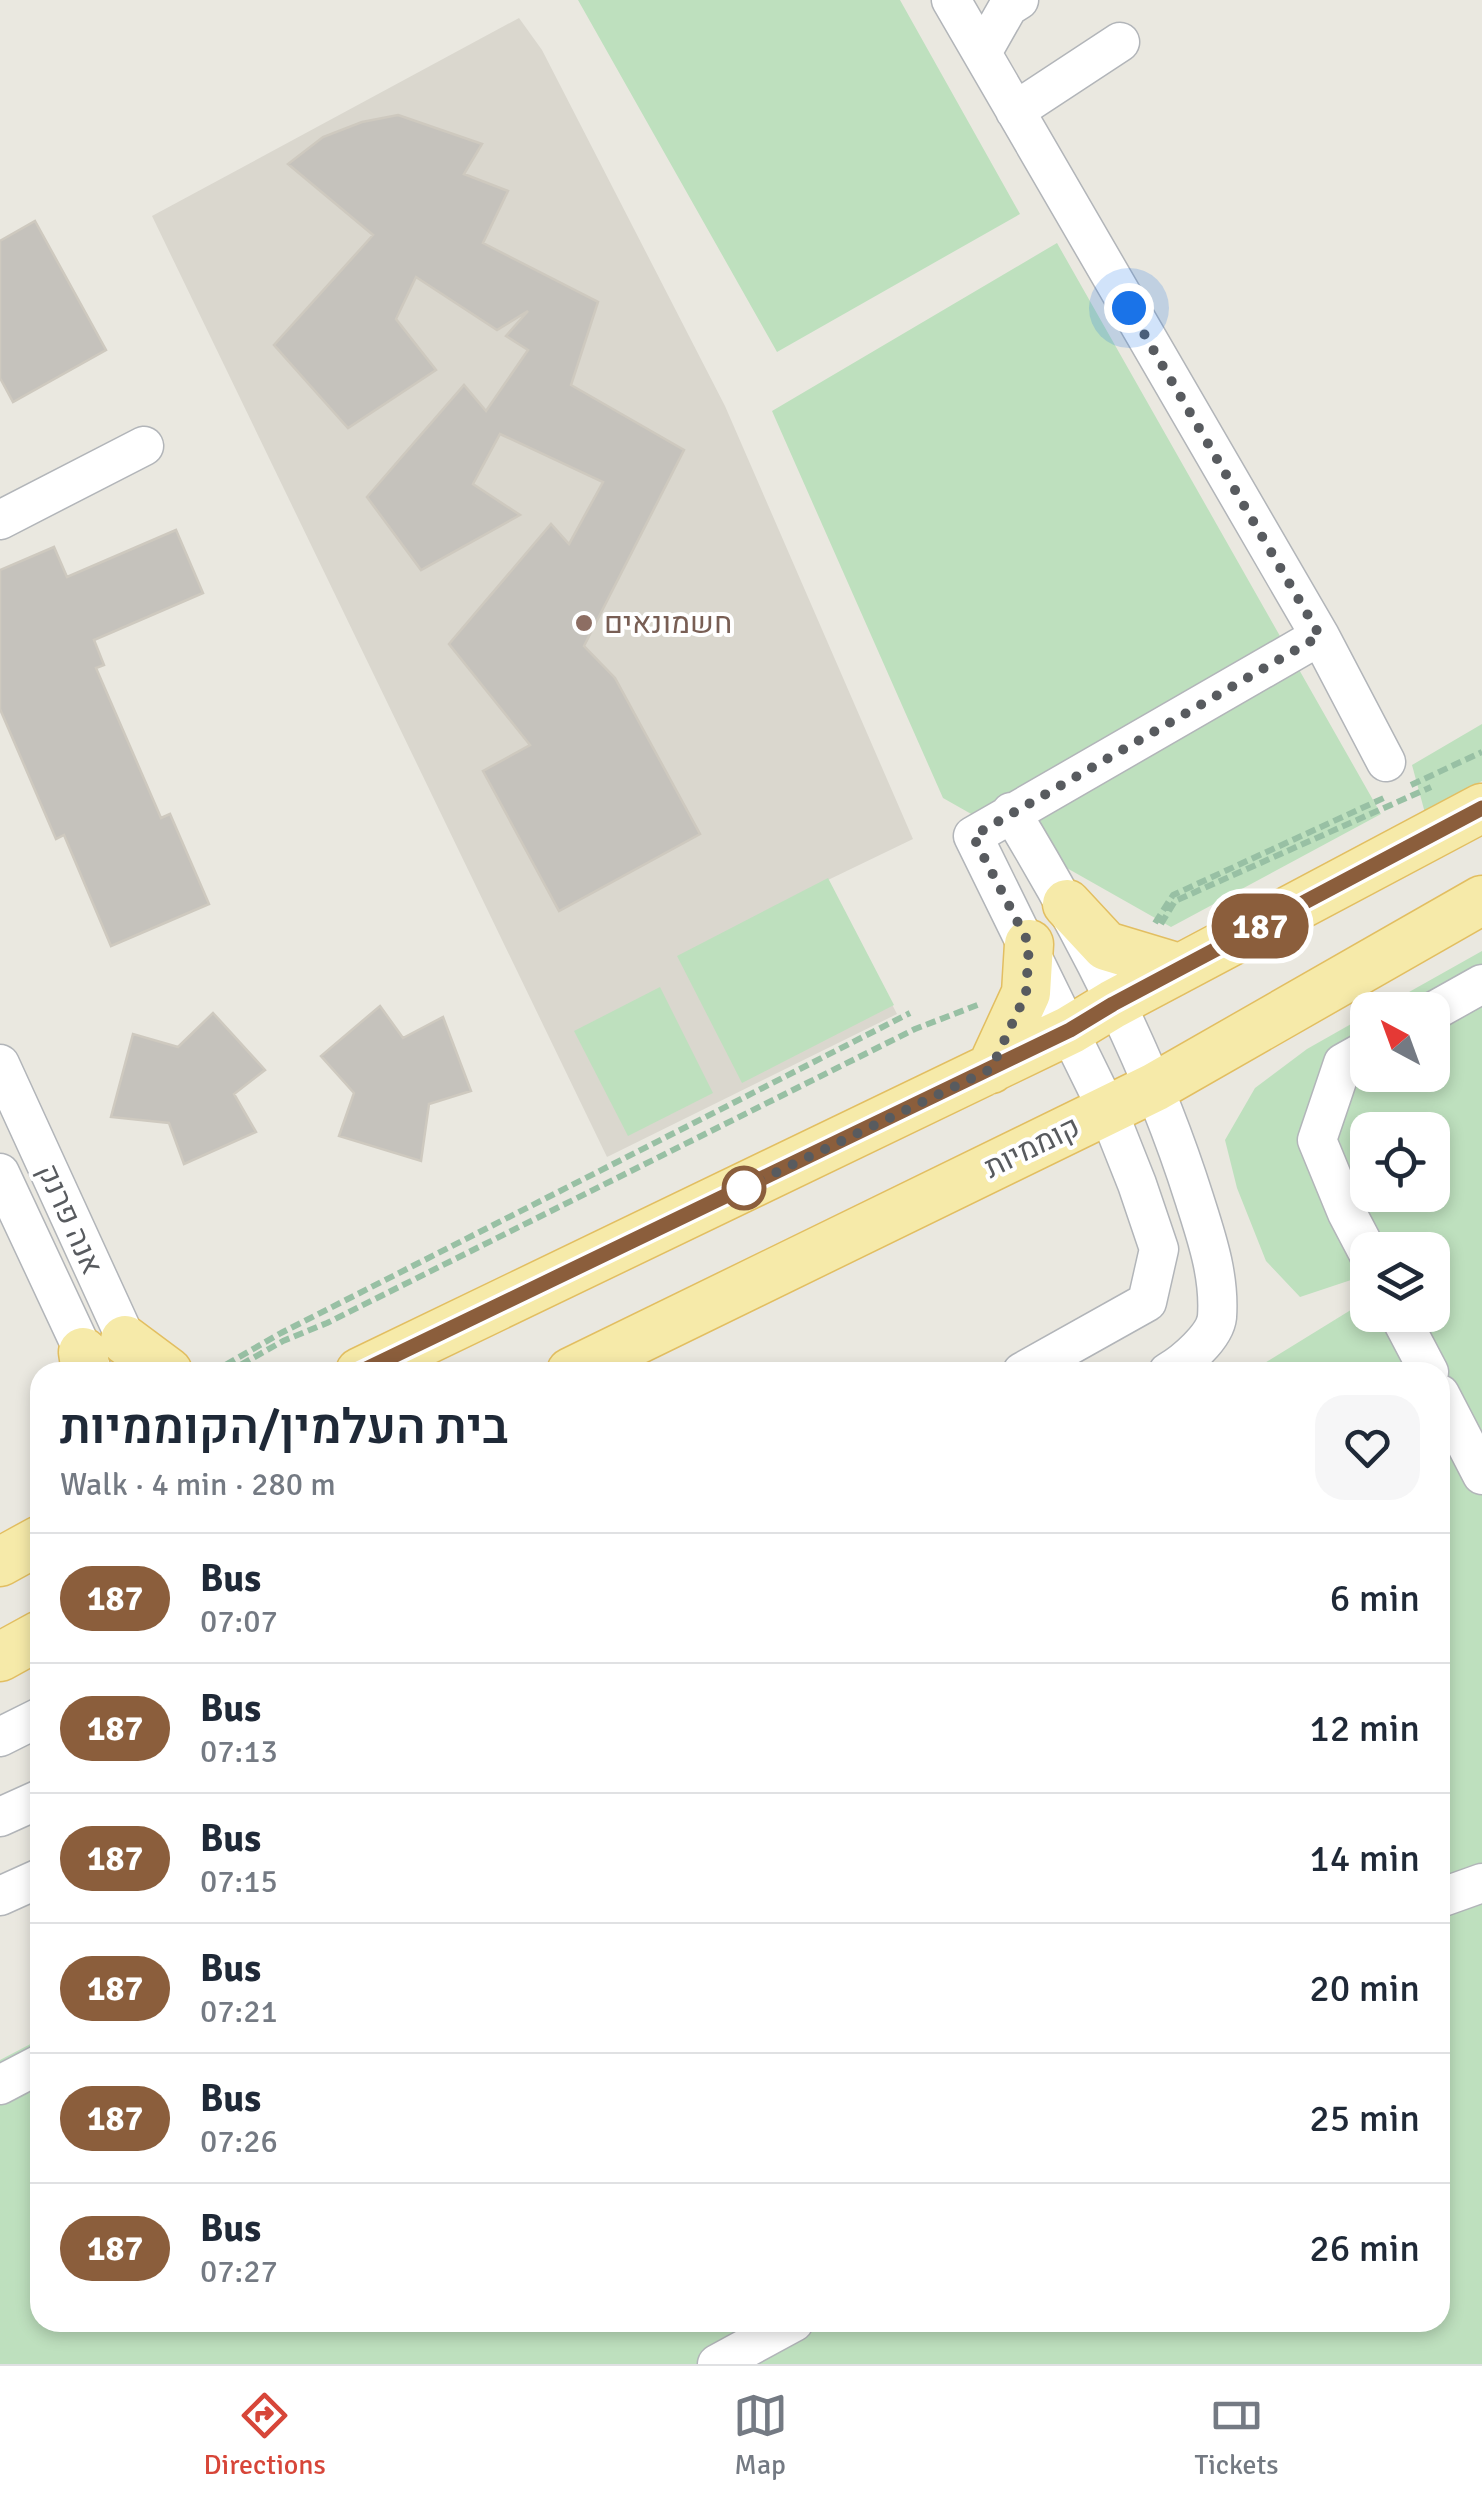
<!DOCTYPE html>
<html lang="en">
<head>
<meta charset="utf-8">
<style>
	body { margin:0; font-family:Signika,Heebo,sans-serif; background:#f6f6f7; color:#1f2937; height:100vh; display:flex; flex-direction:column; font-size:38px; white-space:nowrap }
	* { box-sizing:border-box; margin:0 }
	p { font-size:32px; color:#747a83 }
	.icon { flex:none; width:55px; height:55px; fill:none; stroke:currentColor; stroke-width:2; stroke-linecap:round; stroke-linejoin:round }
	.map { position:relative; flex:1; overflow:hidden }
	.panel { position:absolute; left:30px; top:1362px; width:1420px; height:970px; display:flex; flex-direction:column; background:#fff; border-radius:30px; box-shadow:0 5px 15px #0003 }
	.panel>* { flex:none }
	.badge { padding:0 20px; border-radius:32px; font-size:35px; line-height:65px }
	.needle { width:65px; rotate:319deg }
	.tools { position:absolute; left:1350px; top:992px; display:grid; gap:20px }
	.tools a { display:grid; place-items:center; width:100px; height:100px; border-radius:20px; background:#fff; box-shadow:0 5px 15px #0003; font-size:50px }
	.you { position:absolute; width:50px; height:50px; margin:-25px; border:8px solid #fff; border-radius:50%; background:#1a73e8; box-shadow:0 0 0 15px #1a73e833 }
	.map>.badge { position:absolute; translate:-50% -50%; box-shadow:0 0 0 5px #fff }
	.round { display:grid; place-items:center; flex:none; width:105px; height:105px; border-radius:30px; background:#f6f6f7 }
	.head { display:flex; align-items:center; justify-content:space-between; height:170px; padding:0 30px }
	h1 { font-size:48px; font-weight:600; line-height:75px }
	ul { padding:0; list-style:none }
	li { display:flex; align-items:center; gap:30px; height:130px; padding:0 30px; border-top:2px solid #e0e1e3 }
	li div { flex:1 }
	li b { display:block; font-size:38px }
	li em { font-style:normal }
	li .badge { min-width:110px; font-weight:700; text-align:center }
	.tabs { display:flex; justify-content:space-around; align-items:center; height:140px; border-top:2px solid #e0e1e3; background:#fff; font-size:28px; color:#747a83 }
	.tabs a { display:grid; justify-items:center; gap:5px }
	.tabs .on { color:#d74639 }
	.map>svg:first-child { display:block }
	.education { fill:#dad7ce }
	.green { fill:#bee0be; fill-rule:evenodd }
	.building { fill:#c5c2bc; stroke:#cec9bf; stroke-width:2.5 }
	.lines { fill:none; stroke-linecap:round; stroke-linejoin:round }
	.minor-casing { stroke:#b2b5b9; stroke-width:41 }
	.major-casing { stroke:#e2be61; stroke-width:51 }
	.path { stroke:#98c0a4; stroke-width:6; stroke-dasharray:10 5; stroke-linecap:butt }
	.minor { stroke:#fff; stroke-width:38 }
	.major { stroke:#f6eaa9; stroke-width:48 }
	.line-casing { stroke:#fff; stroke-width:22 }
	.line { stroke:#8b5e3c; stroke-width:15 }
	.walk { stroke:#585b5f; stroke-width:10; stroke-dasharray:0 18 }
	.education-dot { fill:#8d6e63; stroke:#fff; stroke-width:4 }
	.stop-dot { fill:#fff; stroke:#8b5e3c; stroke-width:5 }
	.labels { text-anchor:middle; stroke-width:8; stroke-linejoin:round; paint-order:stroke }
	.education-label { font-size:30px; fill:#785e54; stroke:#fff; text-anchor:start }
	.street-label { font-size:30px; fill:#585b5f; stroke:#fff }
</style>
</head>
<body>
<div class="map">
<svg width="1482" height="2364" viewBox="0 0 1482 2364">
	<rect width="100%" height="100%" fill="#eae8e0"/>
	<path class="education" d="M519,18L542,50L725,406L913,839L828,880L897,1014L607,1157L152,216Z"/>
	<path class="green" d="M578,0H900L1020,214L777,352Z
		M1057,243L1381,814L1171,927L943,798L772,411Z
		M1482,724V781L1425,813L1412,765Z
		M828,878L894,1005L742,1083L677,956Z
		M1482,951V2364H0V2060L40,2039V2322H1440V1372H1250L1367,1300L1368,1315H1432V1250H1368L1367,1293L1360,1277L1300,1297L1266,1261L1237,1188L1225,1140L1255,1088L1307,1049L1367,1015L1368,1075H1432V1010H1377ZM1368,1130H1432V1195H1368Z
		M660,987L713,1093L628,1136L574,1031Z"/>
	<path class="building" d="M398,115L482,144L464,174L508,191L483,243L598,302L571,385L684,450L584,646L615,678L700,834L559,911L483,771L530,745L449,644L551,524L569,544L603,482L500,434L473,484L520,515L421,570L367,497L464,385L486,411L528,350L506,336L528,311L497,330L416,277L396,319L436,370L348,428L274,345L373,235L288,164L323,137L362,122Z
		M35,221L106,350L13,402L0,378V241Z
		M176,530L203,593L94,640L104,665L96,668L161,818L170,814L209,904L111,946L64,835L56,839L0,709V570L54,547L67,577Z
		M380,1006L403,1038L443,1017L471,1091L429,1104L421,1161L339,1136L354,1093L321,1056Z
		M213,1013L265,1070L234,1094L256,1132L184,1164L169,1123L111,1117L133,1034L178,1047Z"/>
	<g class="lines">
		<g class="minor-casing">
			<path id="minor" d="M951,0L1320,636L1386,762
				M983,51L1008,7L1019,0
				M1015,111L1120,42
				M0,520L144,446
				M1011,812C1085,934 1151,1062 1194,1198C1206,1236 1220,1275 1217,1317C1215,1337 1184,1363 1168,1372
				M1432,1012L1482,984
				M1368,1049L1343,1063L1317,1140L1347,1213L1368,1253
				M0,1064L136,1361
				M0,1173L93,1372
				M1399,1315L1429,1372
				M1022,1372L1147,1302L1159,1249L1137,1184L1108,1111L973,836L1320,636
				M1440,1394L1482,1475
				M0,1737L40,1717
				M0,1817L40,1799
				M0,1896L40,1878
				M1440,1898L1482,1883
				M0,2085L40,2064
				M717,2364L794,2322"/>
		</g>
		<g class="major-casing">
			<path id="major" d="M1067,904L1106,946L1179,968
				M991,1069L1026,993L1029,944
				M125,1340L168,1372
				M83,1352L86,1372
				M360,1372L1070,1030L1113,1004L1482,808
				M571,1372L1155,1087L1482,900
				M0,1562L40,1540
				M0,1657L40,1635"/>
		</g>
		<path class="path" d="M1411,785L1482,752
			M1155,923L1173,895L1386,797
			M1161,924L1175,901L1431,787
			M213,1372L281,1333L910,1013
			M228,1372L283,1341L327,1323L915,1029L980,1004"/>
		<use href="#minor" class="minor"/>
		<use href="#major" class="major"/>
	</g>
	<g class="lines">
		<g class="line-casing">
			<path id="line" d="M360,1372L1070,1030L1113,1004L1482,808"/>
		</g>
		<use href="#line" class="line"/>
		<path class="walk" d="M744,1188L991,1069L1026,994L1029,944L973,836L1320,636L1129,308"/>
	</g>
	<circle class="education-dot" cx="584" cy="623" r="10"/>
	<circle class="stop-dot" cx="744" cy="1188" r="20"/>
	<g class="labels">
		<g class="education-label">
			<text x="604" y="633">חשמונאים</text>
		</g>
		<g class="street-label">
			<text transform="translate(1032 1147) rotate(-26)" y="10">קוממיות</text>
			<text transform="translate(70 1219) rotate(66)" y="10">אנה פרנק</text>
		</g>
	</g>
</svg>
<div class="tools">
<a><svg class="needle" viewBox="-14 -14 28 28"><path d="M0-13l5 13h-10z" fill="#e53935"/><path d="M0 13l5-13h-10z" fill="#747a83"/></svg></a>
<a><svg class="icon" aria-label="locate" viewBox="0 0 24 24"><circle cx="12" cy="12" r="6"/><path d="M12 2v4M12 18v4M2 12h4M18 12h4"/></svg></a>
<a><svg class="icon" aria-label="layers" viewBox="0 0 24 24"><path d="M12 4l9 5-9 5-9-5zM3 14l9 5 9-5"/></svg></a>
</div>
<div class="you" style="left:1129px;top:308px"></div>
<b class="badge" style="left:1260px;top:926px;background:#8b5e3c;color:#fff">187</b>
<section class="panel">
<div class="head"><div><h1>בית העלמין/הקוממיות</h1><p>Walk · 4 min · 280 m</p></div><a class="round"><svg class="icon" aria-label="heart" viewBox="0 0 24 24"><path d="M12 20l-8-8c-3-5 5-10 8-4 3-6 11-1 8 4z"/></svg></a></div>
<ul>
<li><span class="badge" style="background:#8b5e3c;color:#fff">187</span><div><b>Bus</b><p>07:07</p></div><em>6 min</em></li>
<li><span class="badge" style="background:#8b5e3c;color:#fff">187</span><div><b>Bus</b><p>07:13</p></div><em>12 min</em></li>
<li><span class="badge" style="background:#8b5e3c;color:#fff">187</span><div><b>Bus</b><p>07:15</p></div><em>14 min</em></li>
<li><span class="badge" style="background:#8b5e3c;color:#fff">187</span><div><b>Bus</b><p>07:21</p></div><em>20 min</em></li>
<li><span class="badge" style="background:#8b5e3c;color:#fff">187</span><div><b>Bus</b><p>07:26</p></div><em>25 min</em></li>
<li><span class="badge" style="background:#8b5e3c;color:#fff">187</span><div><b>Bus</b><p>07:27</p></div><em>26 min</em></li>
</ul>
</section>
</div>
<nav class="tabs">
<a class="on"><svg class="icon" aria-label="directions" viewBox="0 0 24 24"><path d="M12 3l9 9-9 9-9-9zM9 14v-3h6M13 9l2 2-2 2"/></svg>Directions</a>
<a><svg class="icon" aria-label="map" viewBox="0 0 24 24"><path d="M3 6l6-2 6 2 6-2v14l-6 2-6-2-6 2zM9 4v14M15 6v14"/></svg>Map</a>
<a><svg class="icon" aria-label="tickets" viewBox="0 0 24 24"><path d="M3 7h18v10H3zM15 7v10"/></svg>Tickets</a>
</nav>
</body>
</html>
